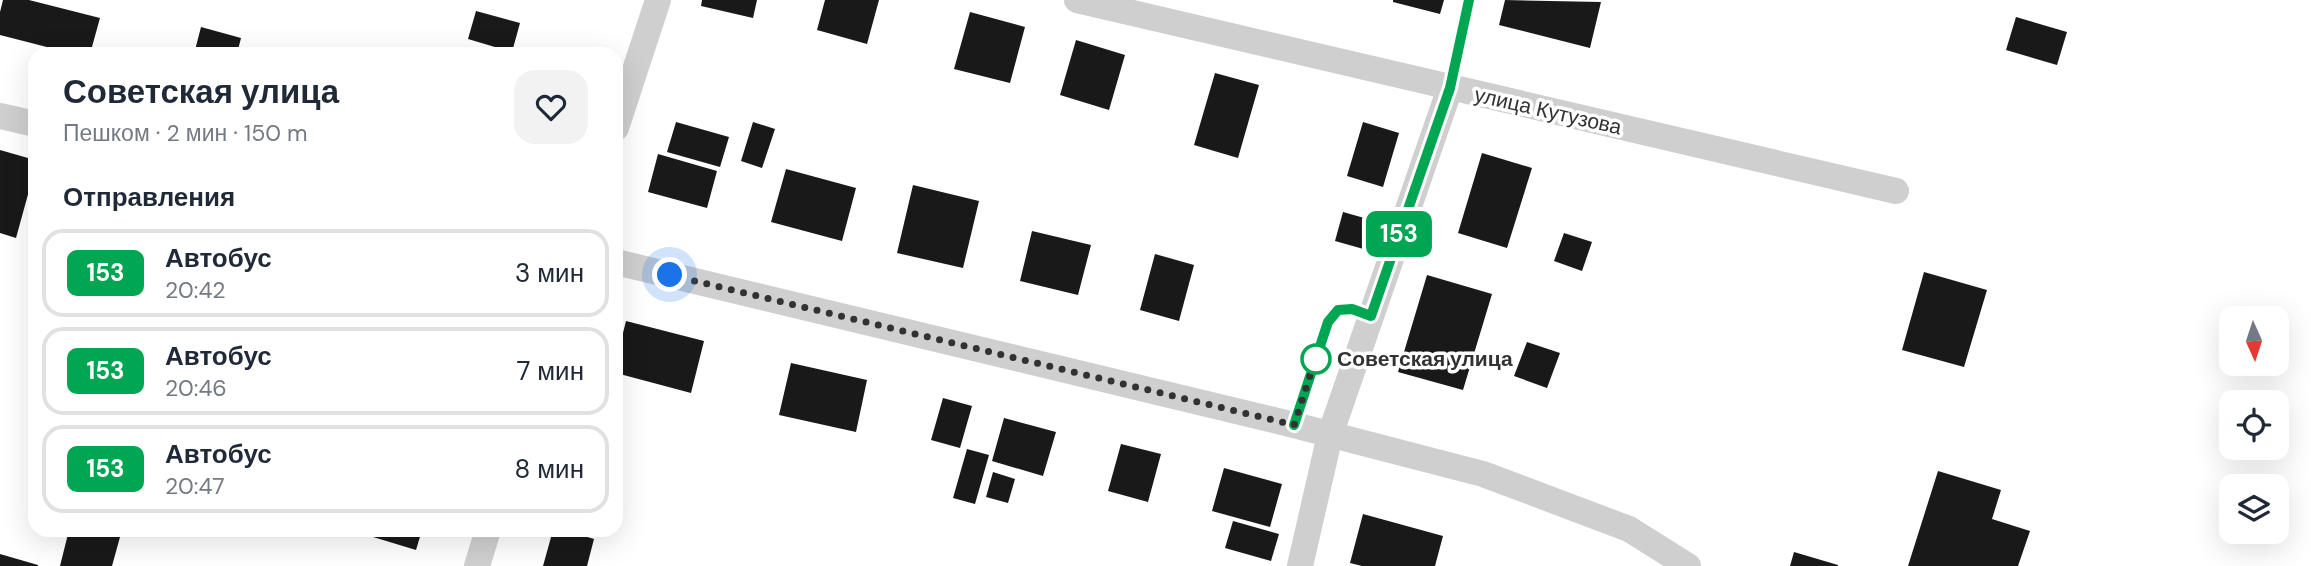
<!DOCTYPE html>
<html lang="ru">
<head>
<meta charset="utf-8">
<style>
	body { margin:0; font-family:"DM Sans",sans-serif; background:#f2f2f3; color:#1f2937; height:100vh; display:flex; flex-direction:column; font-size:26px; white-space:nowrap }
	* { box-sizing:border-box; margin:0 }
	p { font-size:23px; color:#747a83 }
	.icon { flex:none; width:38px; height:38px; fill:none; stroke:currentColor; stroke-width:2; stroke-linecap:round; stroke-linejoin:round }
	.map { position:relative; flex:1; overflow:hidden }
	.details { position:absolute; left:28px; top:47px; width:595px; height:490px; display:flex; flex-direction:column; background:#fff; border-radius:21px; box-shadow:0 7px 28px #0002 }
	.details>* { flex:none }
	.badge { padding:0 14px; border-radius:10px; font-size:24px; line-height:46px }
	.needle { width:46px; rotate:177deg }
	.buttons { position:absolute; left:2219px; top:306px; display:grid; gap:14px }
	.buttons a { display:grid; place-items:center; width:70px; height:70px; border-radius:14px; background:#fff; box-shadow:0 7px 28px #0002; font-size:35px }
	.you { position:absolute; width:35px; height:35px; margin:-18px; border:5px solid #fff; border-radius:50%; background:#1a73e8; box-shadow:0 0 0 10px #1a73e833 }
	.map>.badge { position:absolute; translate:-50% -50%; box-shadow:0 0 0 4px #fff }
	h2 { padding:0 35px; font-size:26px; line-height:63px }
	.round { display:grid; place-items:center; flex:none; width:74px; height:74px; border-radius:21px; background:#f2f2f3 }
	.headline { display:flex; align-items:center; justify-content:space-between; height:119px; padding:0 35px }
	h1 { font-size:33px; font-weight:600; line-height:52px }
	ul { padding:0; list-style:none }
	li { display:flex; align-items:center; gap:21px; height:88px; margin:0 14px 10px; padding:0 21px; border:4px solid #e0e1e3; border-radius:21px }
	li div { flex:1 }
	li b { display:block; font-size:26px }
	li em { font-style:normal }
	li .badge { min-width:77px; font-weight:700; text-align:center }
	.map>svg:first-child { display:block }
	.building { fill:#191919 }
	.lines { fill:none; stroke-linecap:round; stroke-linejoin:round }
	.service { stroke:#cfcfcf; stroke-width:12 }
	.minor { stroke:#cfcfcf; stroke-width:26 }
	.line-casing { stroke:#fff; stroke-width:16 }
	.line { stroke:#00a651; stroke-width:10 }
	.walk { stroke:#323232; stroke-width:7; stroke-dasharray:0 12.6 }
	.stop-dot { fill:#fff; stroke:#00a651; stroke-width:3.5 }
	.labels { text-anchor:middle; stroke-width:7; stroke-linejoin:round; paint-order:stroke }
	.street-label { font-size:21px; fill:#323232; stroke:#fff }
	.stop-label { font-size:21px; font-weight:bold; fill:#323232; stroke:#fff; text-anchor:start }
</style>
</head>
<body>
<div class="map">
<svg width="2311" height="566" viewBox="0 0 2311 566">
	<rect width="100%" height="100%" fill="#fff"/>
	<path class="building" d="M3,0H29L100,18L90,54H74L0,35V12Z
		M702,0H757L753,18L701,6Z
		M825,0H879L867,44L817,30Z
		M1393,0H1444L1440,14L1393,2Z
		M1505,0L1601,2L1590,48L1499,25Z
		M476,11L520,23L512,52L468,39Z
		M970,12L1025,27L1010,83L954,69Z
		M2016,17L2067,32L2057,65L2006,50Z
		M201,27L241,38L237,54H194Z
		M1076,40L1125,55L1109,110L1060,95Z
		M1215,73L1259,85L1238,158L1194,145Z
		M676,122L729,137L720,167L667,152Z
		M753,122L775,129L762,168L741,161Z
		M1363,122L1399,133L1383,187L1347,176Z
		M0,150L35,160V169L16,238L0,233Z
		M1482,153L1532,168L1507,248L1458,233Z
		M658,154L717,171L707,208L648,192Z
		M786,169L856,188L842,241L771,222Z
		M913,185L979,201L963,268L897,253Z
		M1343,212L1375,221L1367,250L1335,241Z
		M1032,231L1091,245L1078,295L1020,281Z
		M1564,233L1592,242L1582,271L1554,261Z
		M1155,254L1194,265L1179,321L1140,310Z
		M1924,272L1987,290L1964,367L1902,350Z
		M1427,275L1492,294L1463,390L1398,372Z
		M626,321L704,341L691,393L616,373V361Z
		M1527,342L1560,353L1547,388L1514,376Z
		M791,363L867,380L856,432L779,415Z
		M943,398L972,406L960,448L931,440Z
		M1004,418L1056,432L1043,476L992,461Z
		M1121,444L1161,454L1148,502L1108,491Z
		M967,449L989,455L975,504L953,498Z
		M1224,468L1282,484L1270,527L1212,511Z
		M1938,471L2001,490L1992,519L2030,531L2018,566H1908Z
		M993,472L1015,479L1008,503L986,497Z
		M1363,514L1443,536L1435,566H1362L1350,563Z
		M1233,521L1279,534L1271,561L1225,548Z
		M69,530H94L120,537L112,566H60Z
		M350,530H422L416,550Z
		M553,530H564L594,539L587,566H543Z
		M1794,552L1838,565V566H1790Z
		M0,554L38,565V566H0Z"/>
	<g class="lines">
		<path class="service" d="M1450,88L1469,0
			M1294,425L1328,322L1338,310L1352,309L1371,316"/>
		<path class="minor" d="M1077,0L1896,191
			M0,116L35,124
			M616,128L658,0
			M616,262L1294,425L1483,474L1629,529L1688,566
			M477,566L488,530
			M1300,566L1330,435L1450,88"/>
	</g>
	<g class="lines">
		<g class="line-casing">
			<path id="line" d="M1294,425L1328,322L1338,310L1352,309L1371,316L1450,88L1469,0"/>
		</g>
		<use href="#line" class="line"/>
		<path class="walk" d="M670,275L1294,425L1319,348L1316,359"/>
	</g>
	<circle class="stop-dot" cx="1316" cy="359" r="14"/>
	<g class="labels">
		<g class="street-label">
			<text transform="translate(1548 111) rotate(13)" y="7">улица Кутузова</text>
		</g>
		<g class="stop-label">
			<text x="1337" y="366">Советская улица</text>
		</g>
	</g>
</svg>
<div class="buttons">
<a><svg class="needle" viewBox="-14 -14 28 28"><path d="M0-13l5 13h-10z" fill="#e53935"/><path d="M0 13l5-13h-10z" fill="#747a83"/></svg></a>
<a><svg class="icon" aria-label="locate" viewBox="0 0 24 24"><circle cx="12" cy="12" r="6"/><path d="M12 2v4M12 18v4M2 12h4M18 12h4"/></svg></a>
<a><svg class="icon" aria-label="layers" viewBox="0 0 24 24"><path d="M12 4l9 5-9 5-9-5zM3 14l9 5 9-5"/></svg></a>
</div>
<div class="you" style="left:670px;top:275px"></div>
<b class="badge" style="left:1399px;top:234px;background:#00a651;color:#fff">153</b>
<section class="details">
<div class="headline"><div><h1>Советская улица</h1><p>Пешком · 2 мин · 150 m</p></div><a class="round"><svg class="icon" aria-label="heart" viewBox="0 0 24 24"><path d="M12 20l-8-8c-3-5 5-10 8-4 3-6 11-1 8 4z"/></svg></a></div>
<h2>Отправления</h2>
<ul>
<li><span class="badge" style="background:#00a651;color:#fff">153</span><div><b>Автобус</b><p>20:42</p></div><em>3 мин</em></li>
<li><span class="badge" style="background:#00a651;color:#fff">153</span><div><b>Автобус</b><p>20:46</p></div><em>7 мин</em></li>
<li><span class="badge" style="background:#00a651;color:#fff">153</span><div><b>Автобус</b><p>20:47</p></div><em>8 мин</em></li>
</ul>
</section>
</div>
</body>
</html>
